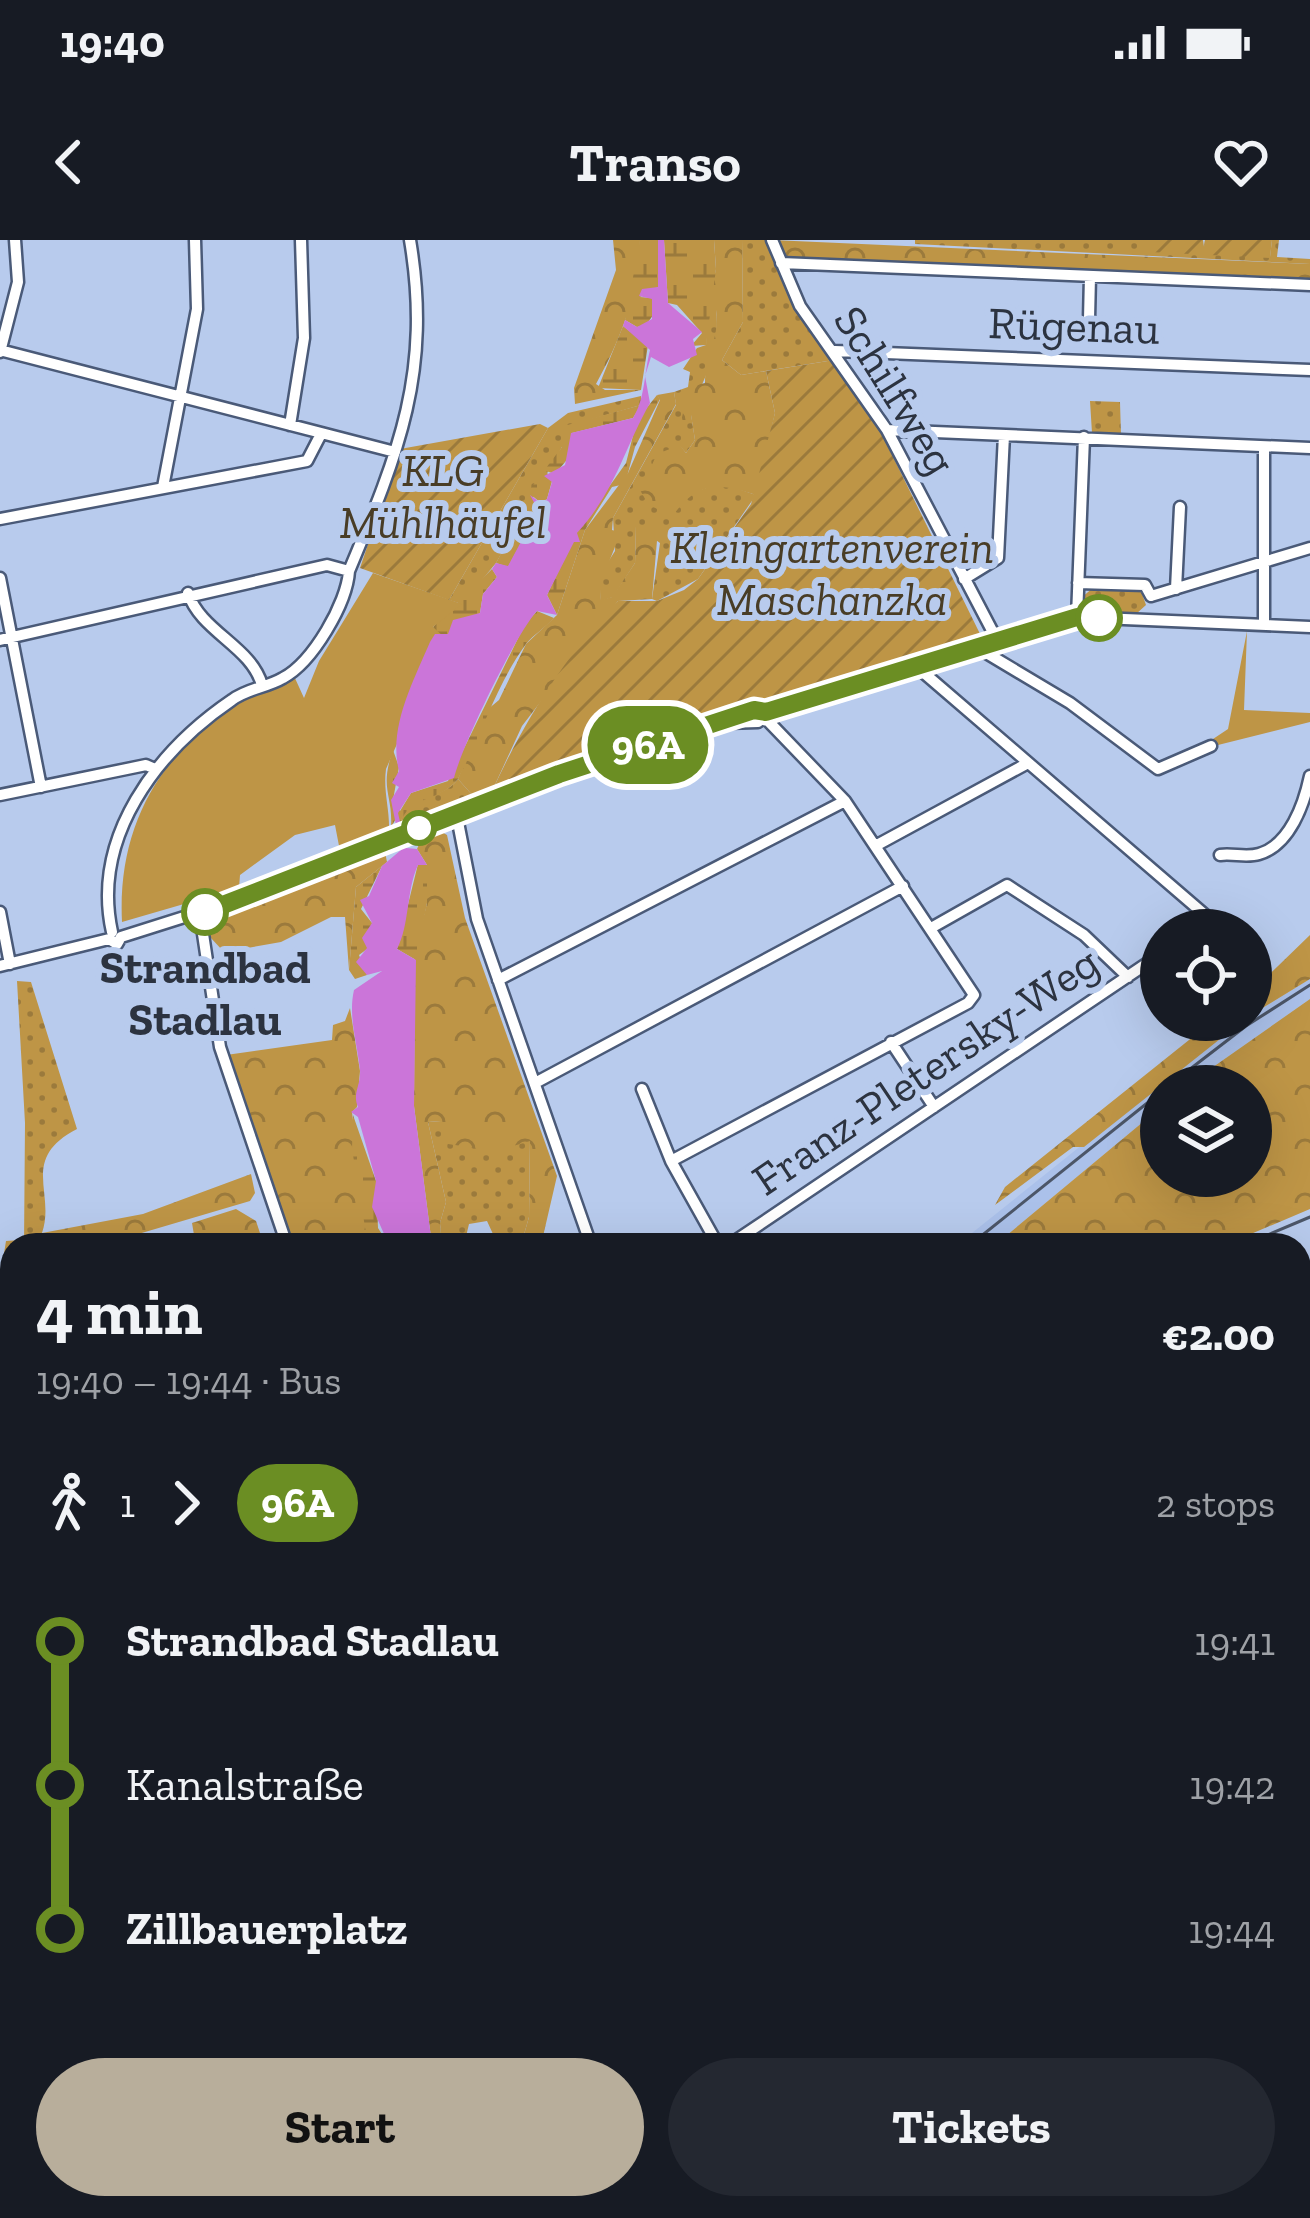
<!DOCTYPE html>
<html lang="en">
<head>
<meta charset="utf-8">
<style>
	body { margin:0; font-family:"Zilla Slab",serif; background:#242831; color:#f1f3f6; height:100vh; display:flex; flex-direction:column; font-size:45px; white-space:nowrap }
	* { box-sizing:border-box; margin:0 }
	p { font-size:39px; color:#9ea1a6 }
	.icon { flex:none; width:66px; height:66px; fill:none; stroke:currentColor; stroke-width:2; stroke-linecap:round; stroke-linejoin:round }
	.map { position:relative; flex:1; overflow:hidden }
	.side { position:absolute; left:0px; top:993px; width:1311px; height:987px; display:flex; flex-direction:column; background:#171b24; border-radius:36px 36px 0 0; box-shadow:0 12px 48px #0002 }
	.side>* { flex:none }
	.badge { padding:0 24px; border-radius:39px; font-size:42px; line-height:78px }
	.controls { position:absolute; left:1140px; top:669px; display:grid; gap:24px }
	.controls a { display:grid; place-items:center; width:132px; height:132px; border-radius:50%; background:#171b24; box-shadow:0 12px 48px #0002; font-size:60px }
	.map>.badge { position:absolute; translate:-50% -50%; box-shadow:0 0 0 6px #fff }
	.legs { display:flex; align-items:center; gap:18px; height:132px; padding:0 36px; font-size:39px }
	.legs p { margin-inline-start:auto }
	.headline { display:flex; align-items:center; justify-content:space-between; height:204px; padding:0 36px }
	h1 { font-size:66px; font-weight:700; line-height:90px }
	.button { display:flex; gap:24px; margin-top:auto; padding:24px 36px }
	.button a { flex:1; height:138px; border-radius:72px; background:#b8ae9b; color:#111; font-size:48px; font-weight:700; line-height:138px; text-align:center }
	.button a+a { background:#242831; color:#f1f3f6 }
	ul { padding:0 36px; list-style:none }
	li { display:flex; align-items:center; gap:42px; height:144px; font-size:45px }
	li i { display:grid; place-items:center; width:18px; height:100%; margin:0 15px; background:currentColor }
	li i::after { content:''; width:30px; height:30px; margin:-15px; border:9px solid; border-radius:50%; background:#171b24 }
	li p { margin-inline-start:auto }
	li:first-child i { background:linear-gradient(#0000 50%,currentColor 0) }
	li:last-child i { background:linear-gradient(currentColor 50%,#0000 0) }
	.status { display:flex; justify-content:space-between; align-items:center; height:84px; padding:0 60px; background:#171b24; direction:ltr }
	.status svg { height:33px; fill:currentColor }
	header { display:flex; justify-content:space-between; align-items:center; height:156px; padding:0 36px; background:#171b24; font-size:54px; font-weight:700 }
	.map>svg:first-child { display:block }
	.built { fill:#abc1ea }
	.grass { fill:url(#grass-dots) }
	.forest { fill:url(#forest-crowns) }
	.wetland { fill:url(#wetland-marsh) }
	.park { fill:#be9546 }
	.garden { fill:url(#garden-furrows) }
	.water { fill:#cb75d9 }
	.lines { fill:none; stroke-linecap:round; stroke-linejoin:round }
	.minor-casing { stroke:#4a5a78; stroke-width:15 }
	.major-casing { stroke:#fff; stroke-width:16 }
	.highway-casing { stroke:#fff; stroke-width:20 }
	.minor { stroke:#fff; stroke-width:10 }
	.major { stroke:#a7c4fb; stroke-width:12 }
	.highway { stroke:#6c9df8; stroke-width:15 }
	.rail { stroke:#4c5668; stroke-width:3 }
	.highway-bridge-casing { stroke:#fff; stroke-width:20; stroke-linecap:butt }
	.highway-bridge { stroke:#6c9df8; stroke-width:15 }
	.line-1-casing { stroke:#fff; stroke-width:27 }
	.line-1 { stroke:#6b8e23; stroke-width:18 }
	.stop-1-dot { fill:#fff; stroke:#6b8e23; stroke-width:6 }
	.labels { text-anchor:middle; stroke-width:12; stroke-linejoin:round; paint-order:stroke }
	.street-label { font-size:45px; fill:#2c3340; stroke:#b8cbed }
	.park-label { font-size:45px; font-style:italic; fill:#493d26; stroke:#b8cbed }
	.stop-label { font-size:45px; font-weight:bold; fill:#2c3340; stroke:#b8cbed }
</style>
</head>
<body>
<div class="status"><b>19:40</b><svg viewBox="0 0 49 12"><path d="M0 12V9h3v3zM5 12V6h3v6zM10 12V3h3v9zM15 12V0h3v12zM26 1h20v11H26zM47 4h2v5h-2z"/></svg></div>
<header><svg class="icon" aria-label="back" viewBox="0 0 24 24"><path d="M15 5l-7 7 7 7"/></svg>Transo<svg class="icon" aria-label="heart" viewBox="0 0 24 24"><path d="M12 20l-8-8c-3-5 5-10 8-4 3-6 11-1 8 4z"/></svg></header>
<div class="map">
<svg width="1310" height="1978" viewBox="0 0 1310 1978">
	<defs>
		<pattern id="grass-dots" width="8" height="8" patternUnits="userSpaceOnUse" patternTransform="scale(3)"><rect width="8" height="8" fill="#be9546"/><path d="M2 2h.1M6 6h.1" fill="none" stroke="#9b7a3c" stroke-width="1.8" stroke-linecap="round"/></pattern>
		<pattern id="forest-crowns" width="20" height="18" patternUnits="userSpaceOnUse" patternTransform="scale(3)"><rect width="20" height="18" fill="#be9546"/><path d="M2 6a3 3 0 1 1 6 0M12 15a3 3 0 1 1 6 0" fill="none" stroke="#9b7a3c"/></pattern>
		<pattern id="wetland-marsh" width="20" height="14" patternUnits="userSpaceOnUse" patternTransform="scale(3)"><rect width="20" height="14" fill="#be9546"/><path d="M1 5h8M5 5V1M11 12h8M15 12V8" fill="none" stroke="#9b7a3c"/></pattern>
		<pattern id="garden-furrows" width="10" height="10" patternUnits="userSpaceOnUse" patternTransform="scale(3)"><rect width="10" height="10" fill="#be9546"/><path d="M-1 1l2-2M0 10L10 0M9 11l2-2" fill="none" stroke="#9b7a3c"/></pattern>
	</defs>
	<rect width="100%" height="100%" fill="#b8cbed"/>
	<path class="built" d="M1310,739V759L1186,846H1161V867L995,1005H957L1218,796Z
		M12,1653V1748L0,1754V1655Z
		M12,1877V1968H209L198,1978H0V1880Z"/>
	<path class="grass" d="M742,0H772C793,54 796,73 834,120L741,135L722,120L743,82Z
		M915,0H1150V11L1202,13L1205,0L1204,12L1270,17L1272,0H1279L1277,17L1310,19V24L915,4Z
		M716,69C721,107 705,144 685,176L691,174L695,200L686,213L680,206L688,254L721,243L756,255L698,339L657,361L652,359L660,303L636,286L635,323L613,357L601,361L599,336L615,311L613,278L676,165L674,152L688,147L690,132L683,129L697,108L706,105L707,70Z
		M641,156V165L575,184L496,323L462,364L449,360L548,188L568,173Z
		M1090,161L1120,162L1121,195L1092,193Z
		M1094,347L1140,348L1146,365L1136,374L1086,373L1081,358Z
		M458,539L474,557L400,583C409,552 442,561 458,539Z
		M17,741L31,742L77,889C19,919 56,953 42,993L51,1005H24L25,883Z
		M441,881L530,900L529,977L521,1005H498L487,981L469,984L464,1005H442L440,983L446,962L428,882Z"/>
	<path class="forest" d="M613,0H640C640,50 620,101 596,144L605,150H641L575,164L574,148L616,30Z
		M714,0H742L743,82L722,120L741,135L766,131L775,173L756,255C717,242 696,242 672,277L648,264L640,250L657,214L680,205L686,213L695,200L691,175L680,186L689,147L705,143C705,116 720,99 716,70H707L716,29Z
		M772,0L1310,24V39L781,23Z
		M674,152L676,164L613,278L612,290L619,292C614,319 599,332 601,360L612,357L635,323L636,285L658,289L652,359L618,361L522,486L493,549L474,557L458,539L487,470L499,460L526,404L557,375L585,290L628,233L660,160L657,155Z
		M440,591L447,595L465,678L557,936L541,1005H521L529,977L530,901L496,911L448,904L441,881L428,882L446,962L440,983L442,1005H432L414,866L415,713L427,663V625L417,609L421,600Z
		M385,612L387,622L356,647L349,730L345,677H331L281,702L224,712L209,696L211,682Z
		M1310,695V739L1251,775V752Z
		M1310,759V969L1225,1005H995L1161,867V936H1251V846H1186Z
		M350,768L360,831L357,867L352,872L368,1005H291L226,815L332,800L333,785L345,781Z
		M1214,780H1244L1084,907H1073L995,965L1005,947Z
		M251,934L255,953L250,961L118,1000L50,1005L43,999L42,993L143,974Z
		M236,969L256,981L264,1005H184L194,995L192,983Z
		M21,1000L24,1005H12V1116L7,1121L0,1118L7,1096L0,1048L8,1042L0,1038L6,1001Z
		M1310,1251V1354H1299V1253Z
		M1299,1398L1310,1402V1494L1299,1475Z
		M284,1968H348L352,1974L358,1968H377L367,1978H271Z"/>
	<path class="wetland" d="M640,0H658V47L640,57L652,58L656,71L646,85L637,87L625,80Z
		M664,0H714L716,29L706,105L691,106L702,93L677,65L668,63Z
		M623,86L648,105L641,150L598,148Z
		M657,155L660,159L635,207L625,244L612,247L585,290L557,375L547,355L576,293L626,223L637,180Z
		M641,165L633,178L572,193L571,215L555,234L546,231L552,241L547,259L541,263L530,254L539,270L508,327L496,323L529,261L527,253L562,207L560,187Z
		M492,329L497,337L483,354L480,373L444,397L435,394L433,387Z
		M537,371L554,378C545,388 533,395 526,404C496,445 482,494 458,539C441,562 411,554 400,583L397,577L391,587C393,554 379,549 393,510L399,527L393,560L400,571L411,553L448,541L525,384Z
		M418,624L427,625V663L416,720L397,709Z
		M382,626L361,669L372,683L367,709L359,715L367,735L355,739L349,730L356,647Z
		M353,875L376,941L378,988L389,1005H368L352,909Z"/>
	<path class="park" d="M373,333L462,364L433,387L444,397L386,529C383,552 390,569 389,592L340,611L335,585L295,595L240,635L239,648L122,682C116,562 185,479 294,436L304,458L319,421Z
		M1247,391L1244,470L1310,473V482L1218,505L1213,499L1228,489Z
		M1310,1024V1143L1299,1147V1030Z"/>
	<path class="garden" d="M1150,0H1203L1204,7L1205,0H1272L1270,18L1150,12Z
		M834,120L874,178L983,400L493,549C525,480 565,416 618,361H657L684,350L698,339L751,264L775,173L766,131Z
		M540,184L548,188L449,360L360,328L400,209Z
		M651,1968H823L824,1978H657Z
		M897,1968H1155L1156,1978H878Z"/>
	<path class="water" d="M658,0H664L668,63L702,92L693,99L697,115L669,127L651,117L645,136L650,163C623,211 616,250 577,293L580,302H574L547,355L557,375L537,371C515,395 461,508 454,538L411,553L398,573L406,608L417,609L427,625H418C406,651 410,684 397,709L416,720L414,866L432,1005H389L372,967L376,941L358,877L351,872L358,867C352,853 361,846 360,830C357,802 348,776 354,750L382,731L367,735L356,722L367,708L362,698L372,683L360,660L369,656L382,626L401,610L391,560L399,547L392,543L399,531C388,488 413,442 430,402L435,394H448L453,380L480,373L483,354L497,337L492,329L496,323L508,326L538,270L530,255L541,263L547,259L552,242L544,236L565,225L571,193L633,178C645,159 644,134 650,110L623,86L625,80L637,87L652,79V59L639,56L642,49L658,47Z
		M407,1968H497L499,1972L491,1978H381Z"/>
	<g class="lines">
		<g class="minor-casing">
			<path id="minor" d="M772,0L800,66L887,190L997,400
				M781,23L1310,45
				M1089,79L1090,36
				M0,110L395,212
				M835,111L1310,130
				M0,112L18,42L15,0
				M290,185L304,98L301,0
				M887,190L1310,208
				M163,247L197,69L195,0
				M0,279L307,221L321,194
				M0,338L41,547
				M964,339L998,318L1004,195
				M1078,343L1145,345L1151,356
				M1176,349L1180,267
				M188,353C201,392 251,406 262,445
				M1151,356L1310,308
				M1077,377L1084,197
				M1264,385V207
				M0,400L327,325L349,331
				M978,408L1070,463L1158,529L1211,506
				M917,427L1211,680L1197,690
				M725,483L758,482L778,466L1077,377L1310,387
				M0,555L146,525L155,529
				M456,572L477,679L591,1005
				M877,605L1028,523
				M1220,615C1233,613 1246,618 1259,614C1290,605 1304,564 1310,536
				M0,672L10,724
				M200,674L220,807L287,1005
				M931,688L1007,645L1084,695L1128,737
				M112,692C91,597 157,511 232,460C248,448 266,448 283,438C313,422 347,363 349,331C399,212 432,131 410,0
				M0,726L109,699L117,704L121,697L260,653L559,534L754,470L766,472
				M498,740L845,561
				M891,802L934,867
				M535,843L903,646
				M642,849L671,921L718,1005
				M671,921L968,763L974,755L845,561L770,483L766,472
				M729,1005L1161,714
				M0,1156L12,1154
				M0,1512L5,1540
				M8,1558L10,1572
				M1299,1645L1310,1610
				M0,1875L12,1871
				M825,1968L831,1978
				M849,1978L868,1968
				M1165,1978V1968"/>
		</g>
		<g class="major-casing">
			<path id="major" d="M231,1978L243,1968
				M251,1978L262,1968"/>
		</g>
		<g class="highway-casing">
			<path id="highway" d="M1299,1377L1310,1378
				M1299,1389L1310,1392
				M1299,1494L1310,1514
				M1299,1527L1310,1553
				M1299,1583L1310,1586
				M1299,1595L1310,1599
				M0,1766L12,1760
				M0,1778L12,1772
				M1299,1806L1310,1767
				M1299,1900L1310,1876
				M1226,1978L1228,1968
				M1241,1978L1244,1968
				M1265,1978L1269,1968"/>
		</g>
		<use href="#minor" class="minor"/>
		<use href="#major" class="major"/>
		<use href="#highway" class="highway"/>
		<path class="rail" d="M1168,846L1246,786L1310,745
			M970,1005L1161,852
			M1244,1005L1310,977
			M0,1622L12,1620
			M0,1651L12,1657
			M0,1673L12,1678
			M0,1703L12,1701
			M1299,1851L1310,1854"/>
		<g class="highway-bridge-casing">
			<path id="highway-bridge" d="M1299,1645L1310,1640"/>
		</g>
		<use href="#highway-bridge" class="highway-bridge"/>
	</g>
	<g class="lines">
		<g class="line-1-casing">
			<path id="line-1" d="M205,672L559,534L754,470L766,472L1077,377L1099,378"/>
		</g>
		<use href="#line-1" class="line-1"/>
	</g>
	<g class="stop-1-dot">
		<circle cx="1099" cy="378" r="21"/>
		<circle cx="419" cy="588" r="15"/>
		<circle cx="205" cy="672" r="21"/>
	</g>
	<g class="labels">
		<g class="street-label">
			<text transform="translate(1074 85) rotate(2)" y="16">Rügenau</text>
			<text transform="translate(896 150) rotate(58)" y="16">Schilfweg</text>
			<text transform="translate(925 830) rotate(-34)" y="16">Franz-Pletersky-Weg</text>
		</g>
		<g class="park-label">
			<text x="443" y="246">KLG<tspan x="443" dy="52">Mühlhäufel</tspan></text>
			<text x="832" y="323">Kleingartenverein<tspan x="832" dy="52">Maschanzka</tspan></text>
		</g>
		<g class="stop-label">
			<text x="205" y="743">Strandbad<tspan x="205" dy="52">Stadlau</tspan></text>
		</g>
	</g>
</svg>
<div class="controls">
<a><svg class="icon" aria-label="locate" viewBox="0 0 24 24"><circle cx="12" cy="12" r="6"/><path d="M12 2v4M12 18v4M2 12h4M18 12h4"/></svg></a>
<a><svg class="icon" aria-label="layers" viewBox="0 0 24 24"><path d="M12 4l9 5-9 5-9-5zM3 14l9 5 9-5"/></svg></a>
</div>
<b class="badge" style="left:648px;top:505px;background:#6b8e23;color:#fff">96A</b>
<section class="side">
<div class="headline"><div><h1>4 min</h1><p>19:40 – 19:44 · Bus</p></div><b>€2.00</b></div>
<div class="legs"><svg class="icon" aria-label="walk" viewBox="0 0 24 24"><circle cx="13" cy="4" r="2"/><path d="M13 8l-2 6 4 7M11 14l-3 7M7 12l3-4h3l4 4"/></svg>1<svg class="icon" aria-label="forward" viewBox="0 0 24 24"><path d="M9 5l7 7-7 7"/></svg><b class="badge" style="background:#6b8e23;color:#fff">96A</b><p>2 stops</p></div>
<ul>
<li><i style="color:#6b8e23"></i><b>Strandbad Stadlau</b><p>19:41</p></li>
<li><i style="color:#6b8e23"></i><span>Kanalstraße</span><p>19:42</p></li>
<li><i style="color:#6b8e23"></i><b>Zillbauerplatz</b><p>19:44</p></li>
</ul>
<div class="button"><a>Start</a><a>Tickets</a></div>
</section>
</div>
</body>
</html>
